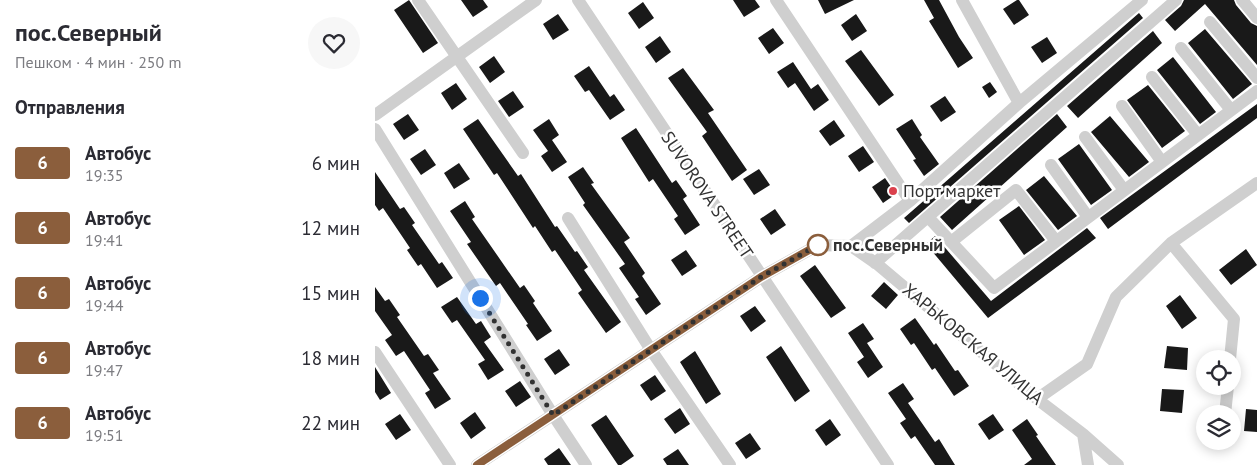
<!DOCTYPE html>
<html lang="ru">
<head>
<meta charset="utf-8">
<style>
	body { margin:0; font-family:"PT Sans",sans-serif; background:#f7f7f7; color:#2b2b33; height:100vh; display:flex; flex-direction:column; font-size:19px; white-space:nowrap }
	* { box-sizing:border-box; margin:0 }
	p { font-size:16px; color:#7c7c81 }
	.icon { flex:none; width:28px; height:28px; fill:none; stroke:currentColor; stroke-width:2; stroke-linecap:round; stroke-linejoin:round }
	.map { position:relative; flex:1; overflow:hidden }
	.side { display:flex; flex-direction:column; background:#fff; width:375px }
	.side>* { flex:none }
	.badge { padding:0 10px; border-radius:4px; font-size:18px; line-height:32px }
	.fabs { position:absolute; left:821px; top:350px; display:grid; gap:10px }
	.fabs a { display:grid; place-items:center; width:45px; height:45px; border-radius:50%; background:#fff; box-shadow:0 2px 12px #0003; font-size:25px }
	.you { position:absolute; width:25px; height:25px; margin:-12px; border:4px solid #fff; border-radius:50%; background:#1a73e8; box-shadow:0 0 0 8px #1a73e833 }
	.map>.badge { position:absolute; translate:-50% -50%; box-shadow:0 0 0 2px #fff }
	h2 { padding:0 15px; font-size:19px; line-height:45px }
	.round { display:grid; place-items:center; flex:none; width:52px; height:52px; border-radius:26px; background:#f7f7f7 }
	.headline { display:flex; align-items:center; justify-content:space-between; height:85px; padding:0 15px }
	h1 { font-size:24px; font-weight:800; line-height:38px }
	ul { padding:0; list-style:none }
	li { display:flex; align-items:center; gap:15px; height:65px; padding:0 15px }
	li div { flex:1 }
	li b { display:block; font-size:19px }
	li em { font-style:normal }
	li .badge { min-width:55px; font-weight:700; text-align:center }
	main { display:flex; flex:1; min-height:0 }
	.map>svg:first-child { display:block }
	.building { fill:#191919 }
	.lines { fill:none; stroke-linecap:round; stroke-linejoin:round }
	.minor { stroke:#cfcfcf; stroke-width:12 }
	.line-casing { stroke:#fff; stroke-width:11 }
	.line { stroke:#8b5e3c; stroke-width:8 }
	.walk { stroke:#323232; stroke-width:5; stroke-dasharray:0 9 }
	.poi-dot { fill:#db414d; stroke:#fff; stroke-width:2 }
	.stop-dot { fill:#fff; stroke:#8b5e3c; stroke-width:2.5 }
	.labels { text-anchor:middle; stroke-width:5; stroke-linejoin:round; paint-order:stroke }
	.poi-label { font-size:18px; fill:#323232; stroke:#fff; text-anchor:start }
	.street-label { font-size:18px; fill:#323232; stroke:#fff }
	.stop-label { font-size:18px; font-weight:bold; fill:#323232; stroke:#fff; text-anchor:start }
</style>
</head>
<body>
<main>
<section class="side">
<div class="headline"><div><h1>пос.Северный</h1><p>Пешком · 4 мин · 250 m</p></div><a class="round"><svg class="icon" aria-label="heart" viewBox="0 0 24 24"><path d="M12 20l-8-8c-3-5 5-10 8-4 3-6 11-1 8 4z"/></svg></a></div>
<h2>Отправления</h2>
<ul>
<li><span class="badge" style="background:#8b5e3c;color:#fff">6</span><div><b>Автобус</b><p>19:35</p></div><em>6 мин</em></li>
<li><span class="badge" style="background:#8b5e3c;color:#fff">6</span><div><b>Автобус</b><p>19:41</p></div><em>12 мин</em></li>
<li><span class="badge" style="background:#8b5e3c;color:#fff">6</span><div><b>Автобус</b><p>19:44</p></div><em>15 мин</em></li>
<li><span class="badge" style="background:#8b5e3c;color:#fff">6</span><div><b>Автобус</b><p>19:47</p></div><em>18 мин</em></li>
<li><span class="badge" style="background:#8b5e3c;color:#fff">6</span><div><b>Автобус</b><p>19:51</p></div><em>22 мин</em></li>
</ul>
</section>
<div class="map">
<svg width="882" height="465" viewBox="0 0 882 465">
	<rect width="100%" height="100%" fill="#fff"/>
	<path class="building" d="M34,0L63,43L48,53L19,10Z
		M86,0H108L113,7L98,17Z
		M358,0H380L385,7L369,17Z
		M443,0H479L450,14Z
		M549,0H564L584,37L598,58L583,68L554,21L559,18Z
		M642,0H644L654,15L639,25L628,9Z
		M809,0H859L861,5L876,23L882,26V65L830,4L800,31L790,20L806,6Z
		M268,2L279,18L264,29L253,13Z
		M764,13L768,18L534,223L529,218Z
		M183,14L194,30L178,40L168,24Z
		M481,14L492,31L477,41L466,25Z
		M398,28L409,43L394,54L383,38Z
		M830,29L877,84L858,99L813,43Z
		M778,31L787,43L703,118L692,106Z
		M285,36L296,52L281,63L270,47Z
		M672,37L682,53L667,63L656,47Z
		M486,50L519,95L504,106L470,61Z
		M119,56L130,72L115,83L104,67Z
		M798,57L841,112L825,124L782,70Z
		M418,62L436,89L443,84L454,100L439,111L420,83L413,88L402,72Z
		M214,66L235,97L239,94L250,110L235,120L214,90L210,92L199,76Z
		M308,68L339,110L333,113L372,170L357,181L327,136L332,132L293,78Z
		M615,82L622,92L614,98L607,87Z
		M81,83L92,99L77,110L66,93Z
		M773,85L810,131L787,148L752,100Z
		M138,91L149,107L134,117L123,101Z
		M570,96L581,112L566,122L555,106Z
		M882,104V118L733,229L725,218Z
		M33,114L44,130L29,140L18,124Z
		M682,114L692,127L577,230L565,217Z
		M735,116L774,162L754,177L716,132Z
		M103,119L143,176L146,174L180,227L182,226L200,252L202,251L213,267L209,270L246,322L231,333L203,293L207,290L180,250L177,252L160,226L158,228L122,173L119,175L88,129Z
		M174,119L184,135L177,140L192,162L177,172L166,156L173,151L158,130Z
		M537,119L547,135L545,137L564,164L549,176L538,160L541,159L521,129Z
		M459,120L470,136L455,146L444,131Z
		M261,128L297,183L301,180L312,196L308,199L325,225L310,235L299,219L303,216L278,179L274,182L246,138Z
		M704,144L737,190L716,205L683,159Z
		M488,146L499,162L484,172L473,156Z
		M50,149L61,165L46,175L35,159Z
		M84,163L95,179L79,189L69,173Z
		M208,167L219,183L216,184L255,238L249,242L270,273L267,276L286,304L271,315L260,299L264,297L244,268L250,264L208,205L210,203L193,177Z
		M384,169L395,185L379,195L368,179Z
		M0,172L25,209L29,207L40,223L37,225L64,264L67,262L78,278L62,288L46,264L43,266L32,250L35,248L8,208L4,211L0,205Z
		M669,176L702,216L683,230L651,190Z
		M510,178L521,194L508,203L497,187Z
		M90,201L100,217L97,219L145,288L149,285L160,301L158,303L177,331L162,341L151,325L153,324L125,283L121,286L92,244L96,242L75,211Z
		M644,206L670,240L649,255L624,220Z
		M400,209L411,225L396,235L385,219Z
		M712,228L721,238L613,318L551,244L560,236L616,301Z
		M871,249L882,265L856,285L844,270Z
		M311,250L322,266L307,276L296,260Z
		M440,265L471,308L456,318L425,276Z
		M509,282L523,295L511,309L496,296Z
		M0,287L10,301L14,299L25,315L22,317L49,356L53,354L64,370L58,373L76,399L60,409L50,393L55,390L29,351L21,356L10,340L17,335L0,311Z
		M805,295L822,318L807,329L791,306Z
		M82,297L101,324L106,321L116,337L109,342L129,370L113,380L103,364L110,360L82,320L77,323L66,307Z
		M380,306L391,321L376,332L365,316Z
		M540,318L559,345L561,343L580,371L583,370L594,386L579,396L560,368L557,370L539,343L536,345L525,329Z
		M488,323L499,339L492,343L508,367L493,378L482,362L489,357L473,333Z
		M406,346L435,391L420,402L391,357Z
		M792,346L813,348L812,370L789,368Z
		M184,349L195,365L180,375L169,359Z
		M320,351L346,394L331,404L305,362Z
		M0,367L16,393L5,400L0,392Z
		M280,375L291,391L276,401L265,385Z
		M145,381L156,397L141,407L130,391Z
		M528,383L539,399L533,403L560,442L564,439L580,465H560L540,436L536,439L525,423L531,419L513,393Z
		M787,389L809,390L807,413L785,411Z
		M305,408L315,424L300,434L289,419Z
		M871,409L882,410V432L869,431Z
		M100,412L111,428L96,439L85,423Z
		M25,414L36,430L21,440L10,424Z
		M618,414L629,430L614,440L603,424Z
		M231,415L259,456L246,465H243L216,425Z
		M455,419L466,435L451,446L440,430Z
		M652,419L663,435L661,436L681,465H649L657,459L637,430Z
		M375,433L386,449L371,459L360,443Z
		M184,448L196,465H173L169,459Z
		M303,449L314,465H292L288,459Z"/>
	<g class="lines">
		<path class="minor" d="M43,0L148,153
			M203,0L513,465
			M401,0L535,201
			M587,0L644,103
			M867,0L882,18
			M835,22L882,78
			M806,48L856,110
			M777,77L823,135
			M747,106L787,162
			M0,115L161,0
			M0,129L178,415L211,465
			M710,137L749,190
			M676,165L713,217
			M553,217L619,288L882,91
			M193,218L276,350L355,465
			M576,242L641,190L681,241
			M796,243L859,319L855,359
			M476,246L535,201L644,103L767,0
			M500,263L801,0
			M0,352L75,465
			M662,399L712,364L741,297L796,243L882,183
			M850,414L853,386
			M708,434L713,465
			M102,465L386,277L443,245L476,246L502,264L662,399L708,434L743,465"/>
	</g>
	<g class="lines">
		<g class="line-casing">
			<path id="line" d="M102,465L386,277L443,245"/>
		</g>
		<use href="#line" class="line"/>
		<path class="walk" d="M105,298L178,415L386,277L443,245"/>
	</g>
	<circle class="poi-dot" cx="518" cy="191" r="5"/>
	<circle class="stop-dot" cx="443" cy="245" r="10"/>
	<g class="labels">
		<g class="poi-label">
			<text x="528" y="197">Порт маркет</text>
		</g>
		<g class="street-label">
			<text transform="translate(332 195) rotate(56)" y="6">SUVOROVA STREET</text>
			<text transform="translate(598 344) rotate(40)" y="6">ХАРЬКОВСКАЯ УЛИЦА</text>
		</g>
		<g class="stop-label">
			<text x="458" y="251">пос.Северный</text>
		</g>
	</g>
</svg>
<div class="fabs">
<a><svg class="icon" aria-label="locate" viewBox="0 0 24 24"><circle cx="12" cy="12" r="6"/><path d="M12 2v4M12 18v4M2 12h4M18 12h4"/></svg></a>
<a><svg class="icon" aria-label="layers" viewBox="0 0 24 24"><path d="M12 4l9 5-9 5-9-5zM3 14l9 5 9-5"/></svg></a>
</div>
<div class="you" style="left:105px;top:298px"></div>
</div>
</main>
</body>
</html>
